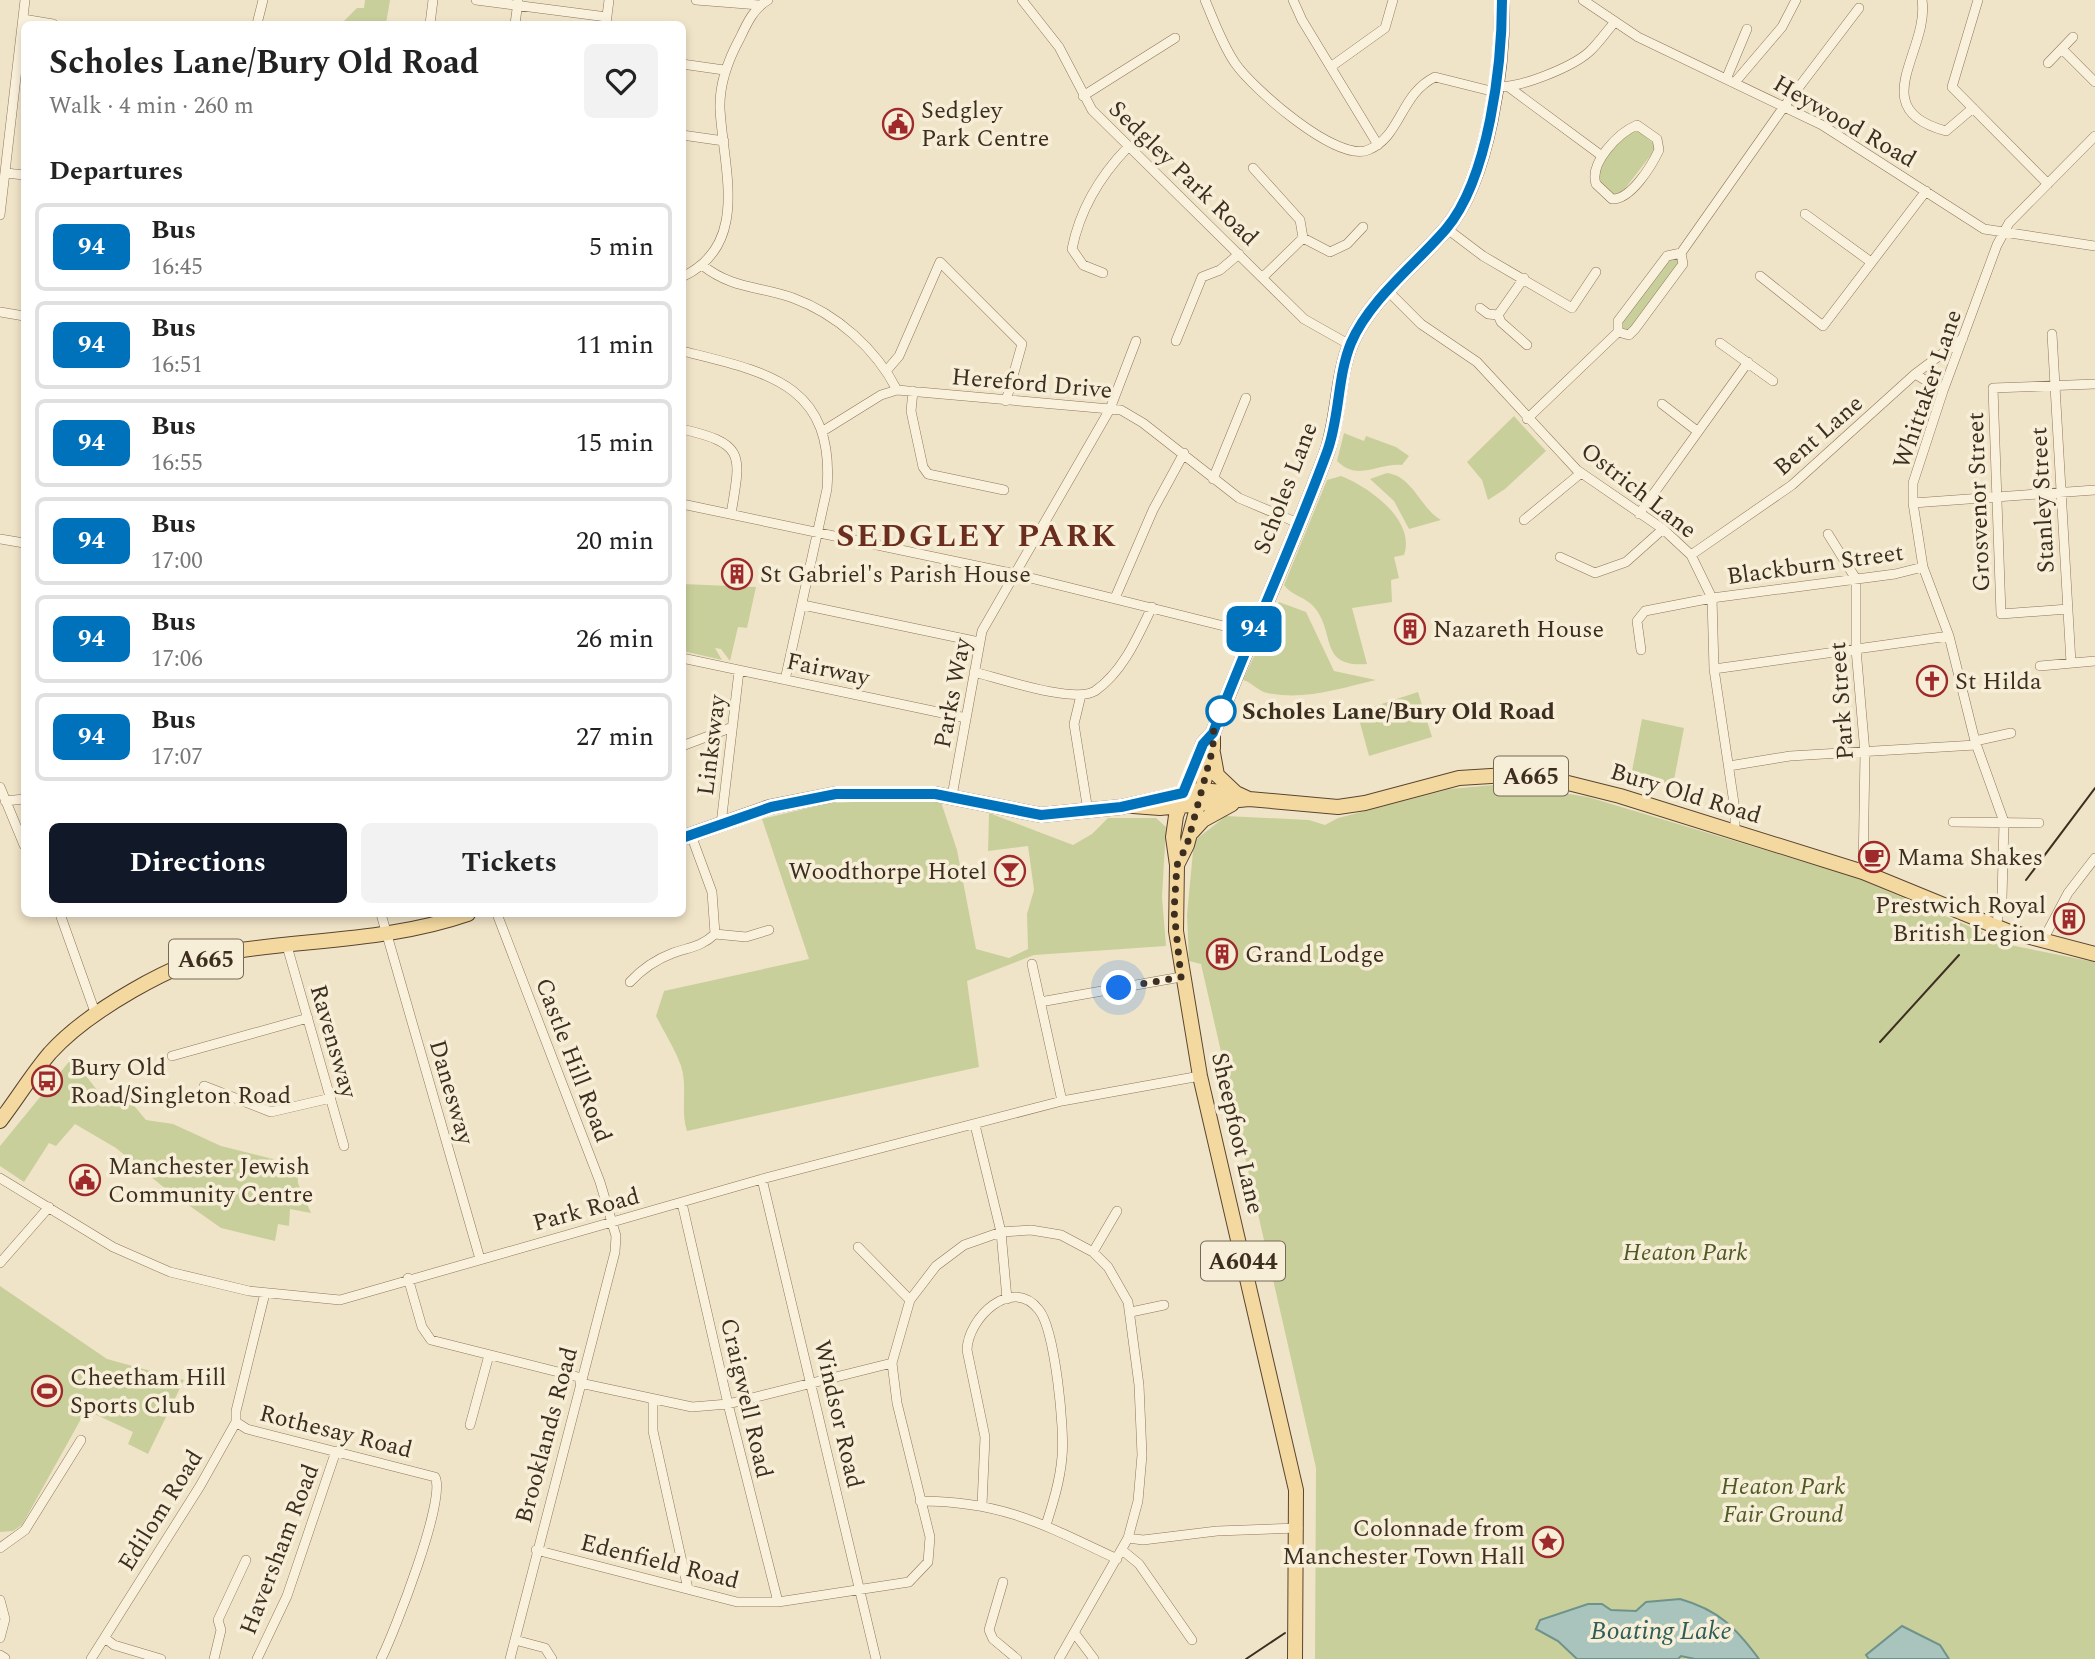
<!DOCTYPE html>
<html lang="en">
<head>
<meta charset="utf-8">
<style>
	body { margin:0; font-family:Spectral,serif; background:#f2f2f2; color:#222; height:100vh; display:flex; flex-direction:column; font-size:26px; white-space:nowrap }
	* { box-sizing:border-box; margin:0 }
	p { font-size:23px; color:#767676 }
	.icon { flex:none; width:38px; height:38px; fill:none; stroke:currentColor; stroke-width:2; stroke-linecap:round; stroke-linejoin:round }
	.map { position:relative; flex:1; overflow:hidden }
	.details { position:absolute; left:21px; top:21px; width:665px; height:896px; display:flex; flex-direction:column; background:#fff; border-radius:10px; box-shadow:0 4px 10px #0003 }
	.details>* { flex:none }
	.badge { padding:0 14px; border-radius:10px; font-size:24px; line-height:46px }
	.you { position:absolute; width:35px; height:35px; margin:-18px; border:5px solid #fff; border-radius:50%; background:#1a73e8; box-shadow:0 0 0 10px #1a73e833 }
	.map>.badge { position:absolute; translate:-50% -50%; box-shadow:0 0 0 4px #fff }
	h2 { padding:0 28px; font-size:26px; line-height:63px }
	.round { display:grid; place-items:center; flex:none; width:74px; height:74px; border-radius:10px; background:#f2f2f2 }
	.overview { display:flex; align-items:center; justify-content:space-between; height:119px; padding:0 28px }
	h1 { font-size:33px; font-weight:700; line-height:52px }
	.button { display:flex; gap:14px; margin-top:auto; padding:14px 28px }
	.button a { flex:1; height:80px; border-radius:10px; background:#111827; color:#fff; font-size:28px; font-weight:700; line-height:80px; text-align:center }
	.button a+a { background:#f2f2f2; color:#222 }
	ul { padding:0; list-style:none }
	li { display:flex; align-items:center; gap:21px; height:88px; margin:0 14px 10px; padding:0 14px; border:4px solid #e0e0e0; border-radius:10px }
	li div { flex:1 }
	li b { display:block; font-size:26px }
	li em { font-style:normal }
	li .badge { min-width:77px; font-weight:700; text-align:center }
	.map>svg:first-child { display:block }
	.green { fill:#c9cf9b }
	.water { fill:#a9c4bc; stroke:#6f938a; stroke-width:2 }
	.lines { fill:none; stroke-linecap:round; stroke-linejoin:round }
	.street-casing { stroke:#8d765c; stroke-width:10 }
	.primary-casing { stroke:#5b4430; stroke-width:16 }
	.street { stroke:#faf1dc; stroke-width:9 }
	.primary { stroke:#f3d9a0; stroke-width:14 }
	.tram { stroke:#3d2e20; stroke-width:2 }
	.line-casing { stroke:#fff; stroke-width:16 }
	.line { stroke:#0072bc; stroke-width:10 }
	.walk { stroke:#3d2e20; stroke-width:7; stroke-dasharray:0 12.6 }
	.stop-dot { fill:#fff; stroke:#0072bc; stroke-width:3.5 }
	.labels { text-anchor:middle; stroke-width:7; stroke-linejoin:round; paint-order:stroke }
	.shield { fill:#f7eed8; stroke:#756857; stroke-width:2 }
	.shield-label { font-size:23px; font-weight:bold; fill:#3d2e20 }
	.poi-label { font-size:24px; fill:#3d2e20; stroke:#f7eed8; text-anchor:start }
	.street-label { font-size:24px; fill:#3d2e20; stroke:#f7eed8 }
	.stop-label { font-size:24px; font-weight:bold; fill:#3d2e20; stroke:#f7eed8; text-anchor:start }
	.park-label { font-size:24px; font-style:italic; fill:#4d5a26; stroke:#f7eed8 }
	.water-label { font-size:26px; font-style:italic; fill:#2f5d5a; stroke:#f7eed8 }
	.district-label { font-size:32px; font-weight:bold; letter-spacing:2px; fill:#6b2e1e; stroke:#f7eed8 }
</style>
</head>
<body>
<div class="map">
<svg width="2095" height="1659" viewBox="0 0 2095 1659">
	<rect width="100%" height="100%" fill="#f0e4c8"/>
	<path class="green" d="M365,0H390L386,24H341L357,8H364Z
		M1636,129L1654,144V151L1620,195H1613L1597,182C1600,157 1617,142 1636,129Z
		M1679,256L1680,263L1630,330L1621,331L1620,324L1669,259Z
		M1514,416L1546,451L1505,489L1488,500L1482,480L1467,462Z
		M1344,433L1364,441L1366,436L1396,447L1409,456L1402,465C1377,463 1358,482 1337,461Z
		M1387,473C1413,476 1420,508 1441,520L1409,529L1394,501L1370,479Z
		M1341,476C1369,487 1416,520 1404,555L1394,557L1399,578L1391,580L1392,602L1352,608L1367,664C1318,668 1336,632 1314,607C1306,597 1292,596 1284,585L1327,480Z
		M682,584L756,587L747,628L738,627L730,661L721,649L715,648L722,660L683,651Z
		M1279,602L1306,612L1334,671L1376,680C1341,688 1304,701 1267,693C1258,691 1253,683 1243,680Z
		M1418,692L1432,737L1369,756L1357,712Z
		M1642,719L1684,728L1673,785L1631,776Z
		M1504,784L1588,797L1855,877L2015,946L2095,962V1659H1315L1316,1468L1201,964L1189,961L1187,915L1194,841L1226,816L1309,820L1325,825L1338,818L1450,789Z
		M898,800L941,802L957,850L976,949L1009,958L1028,949L1027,914L1034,890L1028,846L988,851L989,813L1073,845L1092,834L1108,818H1156L1166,827L1162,897L1166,946L1034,955L967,981L979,1067L687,1131C680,1110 688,1088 681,1066C675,1049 664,1032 656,1016L664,991L809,959L762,819L829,803Z
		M72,1058L104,1099L121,1090L146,1120L173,1124L221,1146L297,1165L298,1183L311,1213L290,1209L289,1226L278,1224L275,1241L221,1228L167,1190L116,1148L75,1124L56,1146L49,1143L24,1182L0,1166V1146Z
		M0,1286L107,1359L184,1380L148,1454L128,1444L133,1432L86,1410L22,1525L13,1531L0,1532Z"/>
	<path class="water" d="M1680,1599C1719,1610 1736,1628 1759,1659H1695L1681,1656L1678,1659H1577L1558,1641L1536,1629L1540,1620L1588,1604H1602L1611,1610L1636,1611L1646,1602Z
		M1902,1626L1940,1645L1949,1659H1869L1866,1655Z"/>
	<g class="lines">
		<g class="street-casing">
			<path id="street" d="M476,0L607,17
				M696,0L759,5
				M1022,0L1059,47L1092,110L1304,319L1350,345
				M1205,0C1214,21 1222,44 1235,63C1252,88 1337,163 1368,150C1401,137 1400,94 1435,77L1495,92
				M1293,0L1302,20L1378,145
				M1583,0L1638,37L1822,125L1984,229L2095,246
				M1922,0C1930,51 1863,109 1946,131L1973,108
				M1978,0L1952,87L2048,184
				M23,19L53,24
				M257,24L263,0
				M430,24L433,0
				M515,24L518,2
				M606,24L609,0
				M2062,49L2095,82
				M2048,63L2073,37
				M682,64L724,70
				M1332,66L1385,28L1393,0
				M1727,77L1747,29
				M1736,81L1782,27L1796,0
				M1496,86C1517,90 1572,67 1589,52C1598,44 1606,32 1614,23
				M1510,88L1602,156
				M1083,96L1175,38
				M1637,125L1657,139L1659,150C1652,165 1631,200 1612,199L1596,184C1589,163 1618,133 1637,125Z
				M682,135L724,141
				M1253,168L1300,220L1303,238L1330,252L1347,244L1363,227
				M6,173L24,175
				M1805,214L1871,262
				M0,215L25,0
				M1446,228L1483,256L1572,308L1596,272
				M702,265C732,289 759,286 793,298C837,314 876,349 897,390
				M1103,273L1083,265L1072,249C1080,209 1100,176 1128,147
				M1760,276L1823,326L1926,191
				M682,277C751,245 723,168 720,109C719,83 728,60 740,38C747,23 754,8 768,0
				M1263,277L1303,238
				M1524,278L1498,315L1501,322L1527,345
				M1388,291L1421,324L1477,362L1577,470L1663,529L1691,555L1712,598L1714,669L1735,810V832
				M1480,308L1488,314L1498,315
				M0,312L24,316
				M1618,332L1629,335L1635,329L1683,264L1681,253L1783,108L1859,8
				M2052,334L2071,663
				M1176,341L1202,277L1220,270L1239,254
				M1720,343L1773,381
				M682,351C766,372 835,383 827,489L785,680
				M887,370L899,356L940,262L1022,344L1006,401
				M1915,374L1943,391
				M913,391L911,411L923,467L928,474L1004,490
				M1662,404L1697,431
				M1527,419L1618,332V321L1667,256L1681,253
				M682,429C746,444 741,454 731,514
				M823,431L881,395L897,390L1121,410L1143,423L1239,498L1298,523
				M1213,479L1246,398
				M1913,503L2095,490
				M682,504L1015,574L1252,633
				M1639,514L1748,362
				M1524,520L1581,473
				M1828,534L1856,579V649L1865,753L1863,872
				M0,539L24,543
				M1691,555L1792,485L1915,374L1963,338
				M1560,557L1595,573L1626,562L1663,529
				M1115,598L1153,510L1184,453
				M803,605L979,642
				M2068,609L2001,614L1993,388L2095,384
				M1641,650L1637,621L1645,611L1712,598L1895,574L1923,567
				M682,658L966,718
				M2040,666L2095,661
				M1714,669L1949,636
				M974,672C999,678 1074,704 1095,691C1123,672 1138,636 1152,607
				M1081,695L1074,724L1088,811
				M1975,741L2011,733
				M682,746L730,728
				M1729,766L1790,756L1976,745
				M0,787L24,845
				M952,796L982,631L1110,409L1136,341
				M5,801L24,799
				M1953,822L2039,823
				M721,824L739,671
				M691,835L712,892L715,934L746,937L769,930
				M60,914L96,1015
				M381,914L480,1259
				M497,914L600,1182L616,1236L615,1252L510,1659
				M1996,926L2002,898L2004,822L1975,741L1949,636L1923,567L1913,503V483L1943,391L1997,245L2009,223L2095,136
				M2042,942L2068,893L2095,858
				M287,946L344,1146
				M1032,964L1062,1101
				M630,982C642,969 657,959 673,953C690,947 701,947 715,934
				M1040,1002L1181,977
				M172,1056L308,1018
				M204,1086L271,1112L331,1098
				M975,1125L1001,1232L1007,1299
				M0,1178L113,1247L170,1272L249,1291L340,1300L762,1179L1062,1101L1200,1076
				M762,1179L876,1659
				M682,1203L728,1404L778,1602
				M858,1247L910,1300
				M1093,1252L1117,1211
				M0,1263L49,1207
				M408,1278L422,1327L431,1340L582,1378
				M1131,1312L1164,1305
				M580,1383L692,1407L728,1404L892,1363
				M653,1400V1431L688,1589
				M236,1422L247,1429L435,1477C447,1498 394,1633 381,1659
				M470,1425L489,1355
				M920,1501C1002,1501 1045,1525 1117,1559
				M982,1505L985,1437L967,1350C968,1318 1012,1275 1039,1310C1055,1330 1065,1430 1062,1457C1060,1481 1053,1503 1046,1525
				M1128,1538L1143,1540L1217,1531L1298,1528
				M0,1548L25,1530L81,1440
				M536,1550L737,1602H778L909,1582L928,1562L930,1537L897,1403L892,1363L910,1300L936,1266L964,1245L1001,1232L1031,1230L1061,1235L1093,1252L1108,1267L1128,1302L1139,1385L1142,1455L1138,1501L1128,1538L1059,1659
				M1122,1550L1139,1564L1192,1640
				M1003,1582L989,1630L993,1639L1017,1659
				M0,1600L5,1619L0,1638
				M1076,1635L1094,1659
				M106,1639L114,1645L161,1659
				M515,1640L545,1648L552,1659
				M0,1655L5,1658
				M91,1659L200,1486L236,1422V1411L265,1293
				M214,1659L221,1630L218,1620L246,1560
				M257,1659L287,1596L336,1451"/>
		</g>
		<g class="primary-casing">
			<path id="primary" d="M1213,753L1217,775L1236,793
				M1133,806L1160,808L1249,799
				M1192,832L1203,820L1232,804
				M682,838L770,807L836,794H935L1041,815L1121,807L1199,790L1236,793L1249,799L1338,807L1365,803L1459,778L1507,775L1552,779L1620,796L1863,872L2007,931L2095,954
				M1177,865L1187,845L1213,748V733
				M0,1121C17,1099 32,1074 50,1053C86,1013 175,960 228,952C310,939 390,941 468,914
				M1295,1659L1296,1490L1200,1076L1176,931L1177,865L1173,837L1176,816L1203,744L1213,733C1249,639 1292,547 1327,452C1339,417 1337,377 1351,343C1370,299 1415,265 1446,229C1489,178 1503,65 1502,0"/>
		</g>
		<use href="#street" class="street"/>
		<use href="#primary" class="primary"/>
		<path class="tram" d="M2026,880L2095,788
			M1880,1042L1959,955
			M1246,1659L1285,1633"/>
	</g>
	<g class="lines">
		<g class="line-casing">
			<path id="line" d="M682,838L771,807L836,794H935L1041,815L1121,807L1183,793L1203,744L1213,733C1249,638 1292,547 1327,452C1340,417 1337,377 1351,343C1370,299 1415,265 1446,229C1489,178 1502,65 1502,0"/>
		</g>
		<use href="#line" class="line"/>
		<path class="walk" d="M1119,988L1181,977L1174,911L1177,865L1187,845L1213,748V733L1221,711"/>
	</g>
	<defs>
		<g id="civic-ring" transform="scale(1.575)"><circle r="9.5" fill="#f7eed8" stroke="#9e2a2b" stroke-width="1.5"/><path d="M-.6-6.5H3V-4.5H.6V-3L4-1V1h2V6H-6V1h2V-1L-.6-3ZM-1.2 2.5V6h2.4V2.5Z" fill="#9e2a2b"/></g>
		<g id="building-ring" transform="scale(1.575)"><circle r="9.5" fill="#f7eed8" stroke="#9e2a2b" stroke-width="1.5"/><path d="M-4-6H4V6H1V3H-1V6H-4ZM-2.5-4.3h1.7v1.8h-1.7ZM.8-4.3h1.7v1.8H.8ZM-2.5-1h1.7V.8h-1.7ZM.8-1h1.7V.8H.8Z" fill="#9e2a2b"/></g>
		<g id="church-ring" transform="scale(1.575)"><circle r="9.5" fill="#f7eed8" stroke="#9e2a2b" stroke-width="1.5"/><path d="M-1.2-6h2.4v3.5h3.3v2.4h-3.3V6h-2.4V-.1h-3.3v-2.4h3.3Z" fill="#9e2a2b"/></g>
		<g id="cafe-ring" transform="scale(1.575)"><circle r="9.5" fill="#f7eed8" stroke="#9e2a2b" stroke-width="1.5"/><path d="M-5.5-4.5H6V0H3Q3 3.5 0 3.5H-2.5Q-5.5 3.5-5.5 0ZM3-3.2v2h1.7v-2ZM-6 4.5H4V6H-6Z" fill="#9e2a2b"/></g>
		<g id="bar-ring" transform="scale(1.575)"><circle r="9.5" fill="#f7eed8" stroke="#9e2a2b" stroke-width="1.5"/><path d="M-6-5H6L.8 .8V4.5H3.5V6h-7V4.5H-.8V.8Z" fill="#9e2a2b"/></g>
		<g id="bus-ring" transform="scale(1.575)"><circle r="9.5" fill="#f7eed8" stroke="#9e2a2b" stroke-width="1.5"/><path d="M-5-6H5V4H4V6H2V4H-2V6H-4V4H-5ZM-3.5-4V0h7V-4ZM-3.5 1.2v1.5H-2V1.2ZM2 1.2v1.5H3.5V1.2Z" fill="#9e2a2b"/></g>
		<g id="stadium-ring" transform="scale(1.575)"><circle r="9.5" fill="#f7eed8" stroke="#9e2a2b" stroke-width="1.5"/><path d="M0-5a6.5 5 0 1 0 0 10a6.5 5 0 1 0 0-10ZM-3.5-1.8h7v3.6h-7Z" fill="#9e2a2b"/></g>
		<g id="sight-ring" transform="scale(1.575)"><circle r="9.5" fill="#f7eed8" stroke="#9e2a2b" stroke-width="1.5"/><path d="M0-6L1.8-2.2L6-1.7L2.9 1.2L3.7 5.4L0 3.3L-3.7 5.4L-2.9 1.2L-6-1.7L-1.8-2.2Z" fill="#9e2a2b"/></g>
	</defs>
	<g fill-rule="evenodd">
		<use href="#civic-ring" x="898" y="124"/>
		<use href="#building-ring" x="737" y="574"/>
		<use href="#building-ring" x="1410" y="629"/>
		<use href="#church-ring" x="1932" y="681"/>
		<use href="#cafe-ring" x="1874" y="857"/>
		<use href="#bar-ring" x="1010" y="871"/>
		<use href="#building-ring" x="2069" y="919"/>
		<use href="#building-ring" x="1222" y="954"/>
		<use href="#bus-ring" x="47" y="1081"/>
		<use href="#civic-ring" x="85" y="1180"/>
		<use href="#stadium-ring" x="47" y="1391"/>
		<use href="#sight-ring" x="1548" y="1542"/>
	</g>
	<circle class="stop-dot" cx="1221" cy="711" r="14"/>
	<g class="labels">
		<g class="shield">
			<rect x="1494" y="756.5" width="74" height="39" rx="5"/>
			<rect x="169" y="939.5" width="74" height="39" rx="5"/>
			<rect x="1201" y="1241.5" width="84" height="39" rx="5"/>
		</g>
		<g class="shield-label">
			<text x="1531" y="784">A665</text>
			<text x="206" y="967">A665</text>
			<text x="1243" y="1269">A6044</text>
		</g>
		<g class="poi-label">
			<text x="921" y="118">Sedgley<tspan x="921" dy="28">Park Centre</tspan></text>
			<text x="760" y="582">St Gabriel's Parish House</text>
			<text x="1433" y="637">Nazareth House</text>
			<text x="1955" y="689">St Hilda</text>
			<text x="1897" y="865">Mama Shakes</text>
			<text x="987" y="879" text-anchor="end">Woodthorpe Hotel</text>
			<text x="2046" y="913" text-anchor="end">Prestwich Royal<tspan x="2046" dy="28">British Legion</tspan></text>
			<text x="1245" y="962">Grand Lodge</text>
			<text x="70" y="1075">Bury Old<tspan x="70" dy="28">Road/Singleton Road</tspan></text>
			<text x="108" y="1174">Manchester Jewish<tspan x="108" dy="28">Community Centre</tspan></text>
			<text x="70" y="1385">Cheetham Hill<tspan x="70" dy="28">Sports Club</tspan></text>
			<text x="1525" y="1536" text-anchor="end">Colonnade from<tspan x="1525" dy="28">Manchester Town Hall</tspan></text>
		</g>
		<g class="street-label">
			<text transform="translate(1845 121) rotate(30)" y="8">Heywood Road</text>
			<text transform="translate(1184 173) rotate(44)" y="8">Sedgley Park Road</text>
			<text transform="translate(1032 383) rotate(5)" y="8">Hereford Drive</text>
			<text transform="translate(1927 389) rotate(-71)" y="8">Whittaker Lane</text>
			<text transform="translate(1818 435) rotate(-41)" y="8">Bent Lane</text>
			<text transform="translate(1285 488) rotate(-69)" y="8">Scholes Lane</text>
			<text transform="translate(1639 490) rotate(38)" y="8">Ostrich Lane</text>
			<text transform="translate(2042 500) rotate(-93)" y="8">Stanley Street</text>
			<text transform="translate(1978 502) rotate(-92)" y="8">Grosvenor Street</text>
			<text transform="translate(1815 564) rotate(-8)" y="8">Blackburn Street</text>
			<text transform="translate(828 669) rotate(12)" y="8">Fairway</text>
			<text transform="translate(952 693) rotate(-79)" y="8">Parks Way</text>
			<text transform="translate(1841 701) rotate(-94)" y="8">Park Street</text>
			<text transform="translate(711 745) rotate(-83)" y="8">Linksway</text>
			<text transform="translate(1686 793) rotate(17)" y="8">Bury Old Road</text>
			<text transform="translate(334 1041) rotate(74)" y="8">Ravensway</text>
			<text transform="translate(574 1060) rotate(69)" y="8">Castle Hill Road</text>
			<text transform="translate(452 1092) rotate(74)" y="8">Danesway</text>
			<text transform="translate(1238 1133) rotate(77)" y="8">Sheepfoot Lane</text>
			<text transform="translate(586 1209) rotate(-15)" y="8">Park Road</text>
			<text transform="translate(747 1398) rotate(77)" y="8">Craigwell Road</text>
			<text transform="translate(839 1414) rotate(77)" y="8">Windsor Road</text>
			<text transform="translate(336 1431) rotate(14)" y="8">Rothesay Road</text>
			<text transform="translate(546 1435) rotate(-75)" y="8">Brooklands Road</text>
			<text transform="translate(160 1510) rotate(-58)" y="8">Edilom Road</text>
			<text transform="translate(279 1549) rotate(-69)" y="8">Haversham Road</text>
			<text transform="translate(660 1561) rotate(14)" y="8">Edenfield Road</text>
		</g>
		<g class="stop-label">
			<text x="1242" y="719">Scholes Lane/Bury Old Road</text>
		</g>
		<g class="park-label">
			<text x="1685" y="1260">Heaton Park</text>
			<text x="1783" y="1494">Heaton Park<tspan x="1783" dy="28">Fair Ground</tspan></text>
		</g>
		<g class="water-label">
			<text x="1661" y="1639">Boating Lake</text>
		</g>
		<g class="district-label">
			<text x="977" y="546">SEDGLEY PARK</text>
		</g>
	</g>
</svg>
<div class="you" style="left:1119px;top:988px"></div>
<b class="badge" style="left:1254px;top:629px;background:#0072bc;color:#fff">94</b>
<section class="details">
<div class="overview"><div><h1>Scholes Lane/Bury Old Road</h1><p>Walk · 4 min · 260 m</p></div><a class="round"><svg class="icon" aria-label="heart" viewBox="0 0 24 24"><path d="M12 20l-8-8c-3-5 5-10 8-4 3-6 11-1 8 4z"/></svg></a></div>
<h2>Departures</h2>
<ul>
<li><span class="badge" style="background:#0072bc;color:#fff">94</span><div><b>Bus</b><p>16:45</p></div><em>5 min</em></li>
<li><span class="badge" style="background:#0072bc;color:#fff">94</span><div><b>Bus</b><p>16:51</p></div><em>11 min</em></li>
<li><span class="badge" style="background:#0072bc;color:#fff">94</span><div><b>Bus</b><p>16:55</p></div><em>15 min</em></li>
<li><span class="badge" style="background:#0072bc;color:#fff">94</span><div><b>Bus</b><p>17:00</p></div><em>20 min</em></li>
<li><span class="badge" style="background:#0072bc;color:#fff">94</span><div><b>Bus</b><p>17:06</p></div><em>26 min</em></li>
<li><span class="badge" style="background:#0072bc;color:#fff">94</span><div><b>Bus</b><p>17:07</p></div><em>27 min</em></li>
</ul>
<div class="button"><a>Directions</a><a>Tickets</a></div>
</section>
</div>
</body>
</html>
